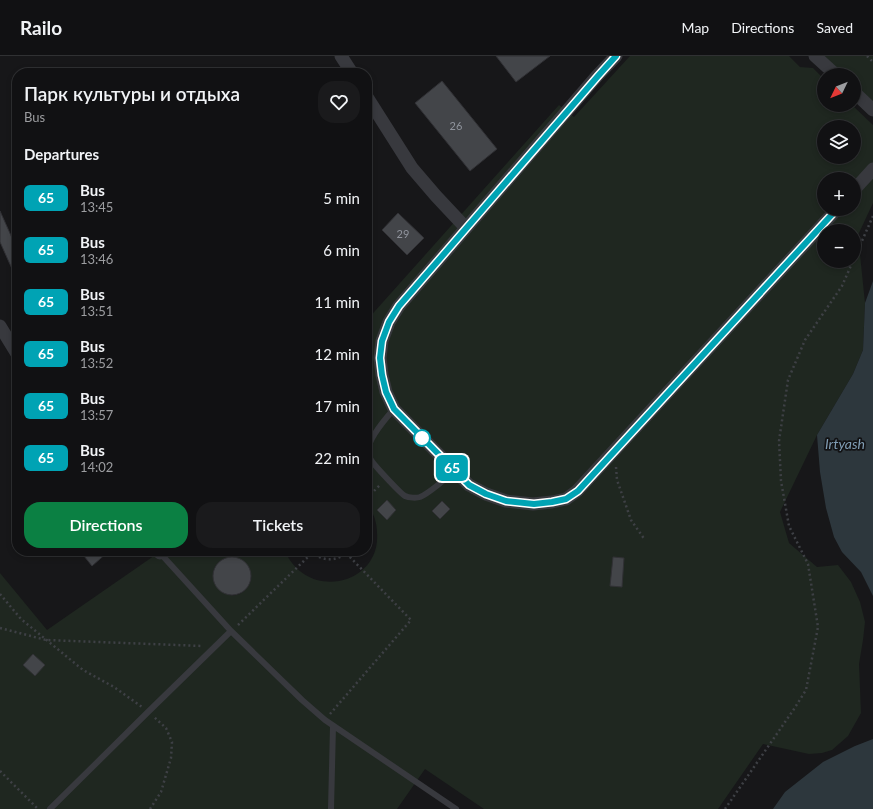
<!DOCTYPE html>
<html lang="en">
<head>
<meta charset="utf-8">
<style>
	body { margin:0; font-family:Lato,sans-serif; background:#1a1a1c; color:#f1f3f6; height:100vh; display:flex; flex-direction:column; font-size:15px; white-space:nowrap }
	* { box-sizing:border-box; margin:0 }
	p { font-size:13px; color:#9c9da0 }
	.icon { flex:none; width:22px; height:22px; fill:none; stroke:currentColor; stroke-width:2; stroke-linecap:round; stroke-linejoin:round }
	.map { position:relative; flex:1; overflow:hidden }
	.side { position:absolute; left:12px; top:12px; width:360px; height:488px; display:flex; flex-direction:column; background:#111113; border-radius:16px; box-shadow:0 2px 6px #0003,0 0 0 1px #303133 }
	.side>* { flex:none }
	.badge { padding:0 8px; border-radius:6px; font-size:14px; line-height:26px }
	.needle { width:26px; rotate:227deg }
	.controls { position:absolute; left:817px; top:12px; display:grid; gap:8px }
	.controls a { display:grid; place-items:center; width:44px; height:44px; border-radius:50%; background:#111113; box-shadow:0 2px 6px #0003,0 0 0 1px #303133; font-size:20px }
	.map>.badge { position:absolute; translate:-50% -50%; box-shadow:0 0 0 2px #fff }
	h2 { padding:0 12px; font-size:15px; line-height:36px }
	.round { display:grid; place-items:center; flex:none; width:42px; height:42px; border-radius:16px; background:#1a1a1c }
	.headline { display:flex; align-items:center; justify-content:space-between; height:68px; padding:0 12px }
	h1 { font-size:19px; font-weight:600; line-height:30px }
	.button { display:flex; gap:8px; margin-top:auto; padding:8px 12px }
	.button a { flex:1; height:46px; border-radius:16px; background:#0b8043; color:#fff; font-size:16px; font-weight:600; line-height:46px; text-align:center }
	.button a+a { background:#1a1a1c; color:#f1f3f6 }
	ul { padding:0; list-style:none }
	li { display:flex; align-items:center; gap:12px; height:52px; padding:0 12px }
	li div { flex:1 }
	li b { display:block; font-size:15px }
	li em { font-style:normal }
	li .badge { min-width:44px; font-weight:700; text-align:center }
	header { display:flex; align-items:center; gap:24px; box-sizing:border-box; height:56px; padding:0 20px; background:#111113; border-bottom:1px solid #303133 }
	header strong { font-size:19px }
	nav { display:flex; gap:22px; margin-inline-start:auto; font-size:14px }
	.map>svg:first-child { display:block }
	.green { fill:#1f2720; fill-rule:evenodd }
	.water { fill:#2d373d }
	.building { fill:#434549; stroke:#313135 }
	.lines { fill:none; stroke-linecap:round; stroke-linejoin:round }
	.path { stroke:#3e4045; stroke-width:2.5; stroke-dasharray:2 3; stroke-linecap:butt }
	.lane { stroke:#38393e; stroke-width:6 }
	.street { stroke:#38393e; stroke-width:13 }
	.line-casing { stroke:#fff; stroke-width:9 }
	.line { stroke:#00a3b4; stroke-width:6 }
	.stop-dot { fill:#fff; stroke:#00a3b4; stroke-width:2 }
	.labels { text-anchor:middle; stroke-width:3.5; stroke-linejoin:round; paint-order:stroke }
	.number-label { font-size:11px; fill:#90949d }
	.water-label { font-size:14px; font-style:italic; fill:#809db4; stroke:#121214 }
</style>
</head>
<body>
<header>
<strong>Railo</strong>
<nav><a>Map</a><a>Directions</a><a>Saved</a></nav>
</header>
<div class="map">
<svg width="873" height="753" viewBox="0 0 873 753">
	<rect width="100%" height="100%" fill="#171719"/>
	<path class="green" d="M630,0H789L800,11L813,12L824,23V49H852L873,69V147L858,179L865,247L863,294L853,318L817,379L780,456L789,487L817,511L838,509L851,526L860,546L865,566L863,584L859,608L861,657L848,680L832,694L822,697L809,698L763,688L718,753H484L425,713L397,753H0V517L47,574L161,495H285C307,546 381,529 377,477C377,467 374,457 367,449V264L559,49L574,61ZM824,71H854V101H824ZM824,123H854V153H824ZM824,175H854V205H824ZM234,501C248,505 257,519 247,532C224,559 192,504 234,501Z
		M822,0H873V48L854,30V19H843Z"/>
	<path class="water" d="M873,225V540L861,516L842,496L834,481L826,452L820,416L817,379L853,318L863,294L865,247Z
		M873,683V753H773L785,736L823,706L855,690Z"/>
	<path class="building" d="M496,0H550L516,26Z
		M442,25L497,93L470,115L415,47Z
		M0,155L17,193V224L0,186Z
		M398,157L424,182L407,199L382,174Z
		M387,444L396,454L387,464L377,454Z
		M442,445L450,453L440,463L432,455Z
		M80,495H109L92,510Z
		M613,501L624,502L622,531L610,530Z
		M213 520a19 19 0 1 1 38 0a19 19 0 1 1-38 0Z
		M33,598L45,609L35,620L23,609Z"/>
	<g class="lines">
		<path class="path" d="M867,0L873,6
			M854,203L873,160
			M616,411L617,424L631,464L645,484
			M367,442L381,428
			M311,495C321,506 338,506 348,495
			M0,538L21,563L83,614L114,631L142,651
			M238,569L312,497
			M0,572L46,584L203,590
			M330,658L411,564L346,497
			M0,715L38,753
			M150,753L161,736L171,702L172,686L166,672L154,661
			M725,753L794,653L806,634L818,571L808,508L789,470L781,425L779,385L788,324L805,284L842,230L853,205"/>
		<path class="lane" d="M394,353C386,362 368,383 368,395C368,397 370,402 371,404C374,409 400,437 405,440C409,442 417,442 420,441C428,438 448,421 455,414
			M160,497L231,575L302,644L325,664L456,753
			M50,753L148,656L231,575
			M331,753L333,670"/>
		<path class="street" d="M341,0L352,17
			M616,0L597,20L399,250L389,266L382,285L380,302L382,319L386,336L394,353L469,429L486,438L506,445L533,448L552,446L566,443L577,435L837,153
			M815,0L836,19
			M854,36L873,54
			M367,41L412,112L436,140L466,172
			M854,134L873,113
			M0,270L17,298
			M158,495L160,497"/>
	</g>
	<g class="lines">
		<g class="line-casing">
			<path id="line" d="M616,0L598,20L399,250L389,266L382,285L380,302L382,319L386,336L394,353L469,429L486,438L506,445L534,448L552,446L566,443L578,435L837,153"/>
		</g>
		<use href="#line" class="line"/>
	</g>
	<circle class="stop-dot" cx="422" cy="382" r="8"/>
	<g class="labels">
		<g class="number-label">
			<text x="456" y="74">26</text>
			<text x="403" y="182">29</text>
		</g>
		<g class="water-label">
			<text x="845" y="393">Irtyash</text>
		</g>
	</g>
</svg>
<div class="controls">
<a><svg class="needle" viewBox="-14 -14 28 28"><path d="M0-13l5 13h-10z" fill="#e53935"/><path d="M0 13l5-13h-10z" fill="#9c9da0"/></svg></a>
<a><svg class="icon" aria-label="layers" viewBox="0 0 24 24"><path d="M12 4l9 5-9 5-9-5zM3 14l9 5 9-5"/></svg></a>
<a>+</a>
<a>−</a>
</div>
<b class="badge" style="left:452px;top:412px;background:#00a3b4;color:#fff">65</b>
<section class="side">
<div class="headline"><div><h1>Парк культуры и отдыха</h1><p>Bus</p></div><a class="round"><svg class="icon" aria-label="heart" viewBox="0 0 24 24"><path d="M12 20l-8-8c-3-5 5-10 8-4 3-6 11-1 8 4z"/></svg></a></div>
<h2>Departures</h2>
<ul>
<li><span class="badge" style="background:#00a3b4;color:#fff">65</span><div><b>Bus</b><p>13:45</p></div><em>5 min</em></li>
<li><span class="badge" style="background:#00a3b4;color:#fff">65</span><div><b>Bus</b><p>13:46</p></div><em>6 min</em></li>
<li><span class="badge" style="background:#00a3b4;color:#fff">65</span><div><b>Bus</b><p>13:51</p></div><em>11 min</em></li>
<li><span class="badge" style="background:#00a3b4;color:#fff">65</span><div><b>Bus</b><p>13:52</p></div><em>12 min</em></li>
<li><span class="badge" style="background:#00a3b4;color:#fff">65</span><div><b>Bus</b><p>13:57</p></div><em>17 min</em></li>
<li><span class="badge" style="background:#00a3b4;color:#fff">65</span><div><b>Bus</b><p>14:02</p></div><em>22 min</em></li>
</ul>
<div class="button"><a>Directions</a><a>Tickets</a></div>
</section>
</div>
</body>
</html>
